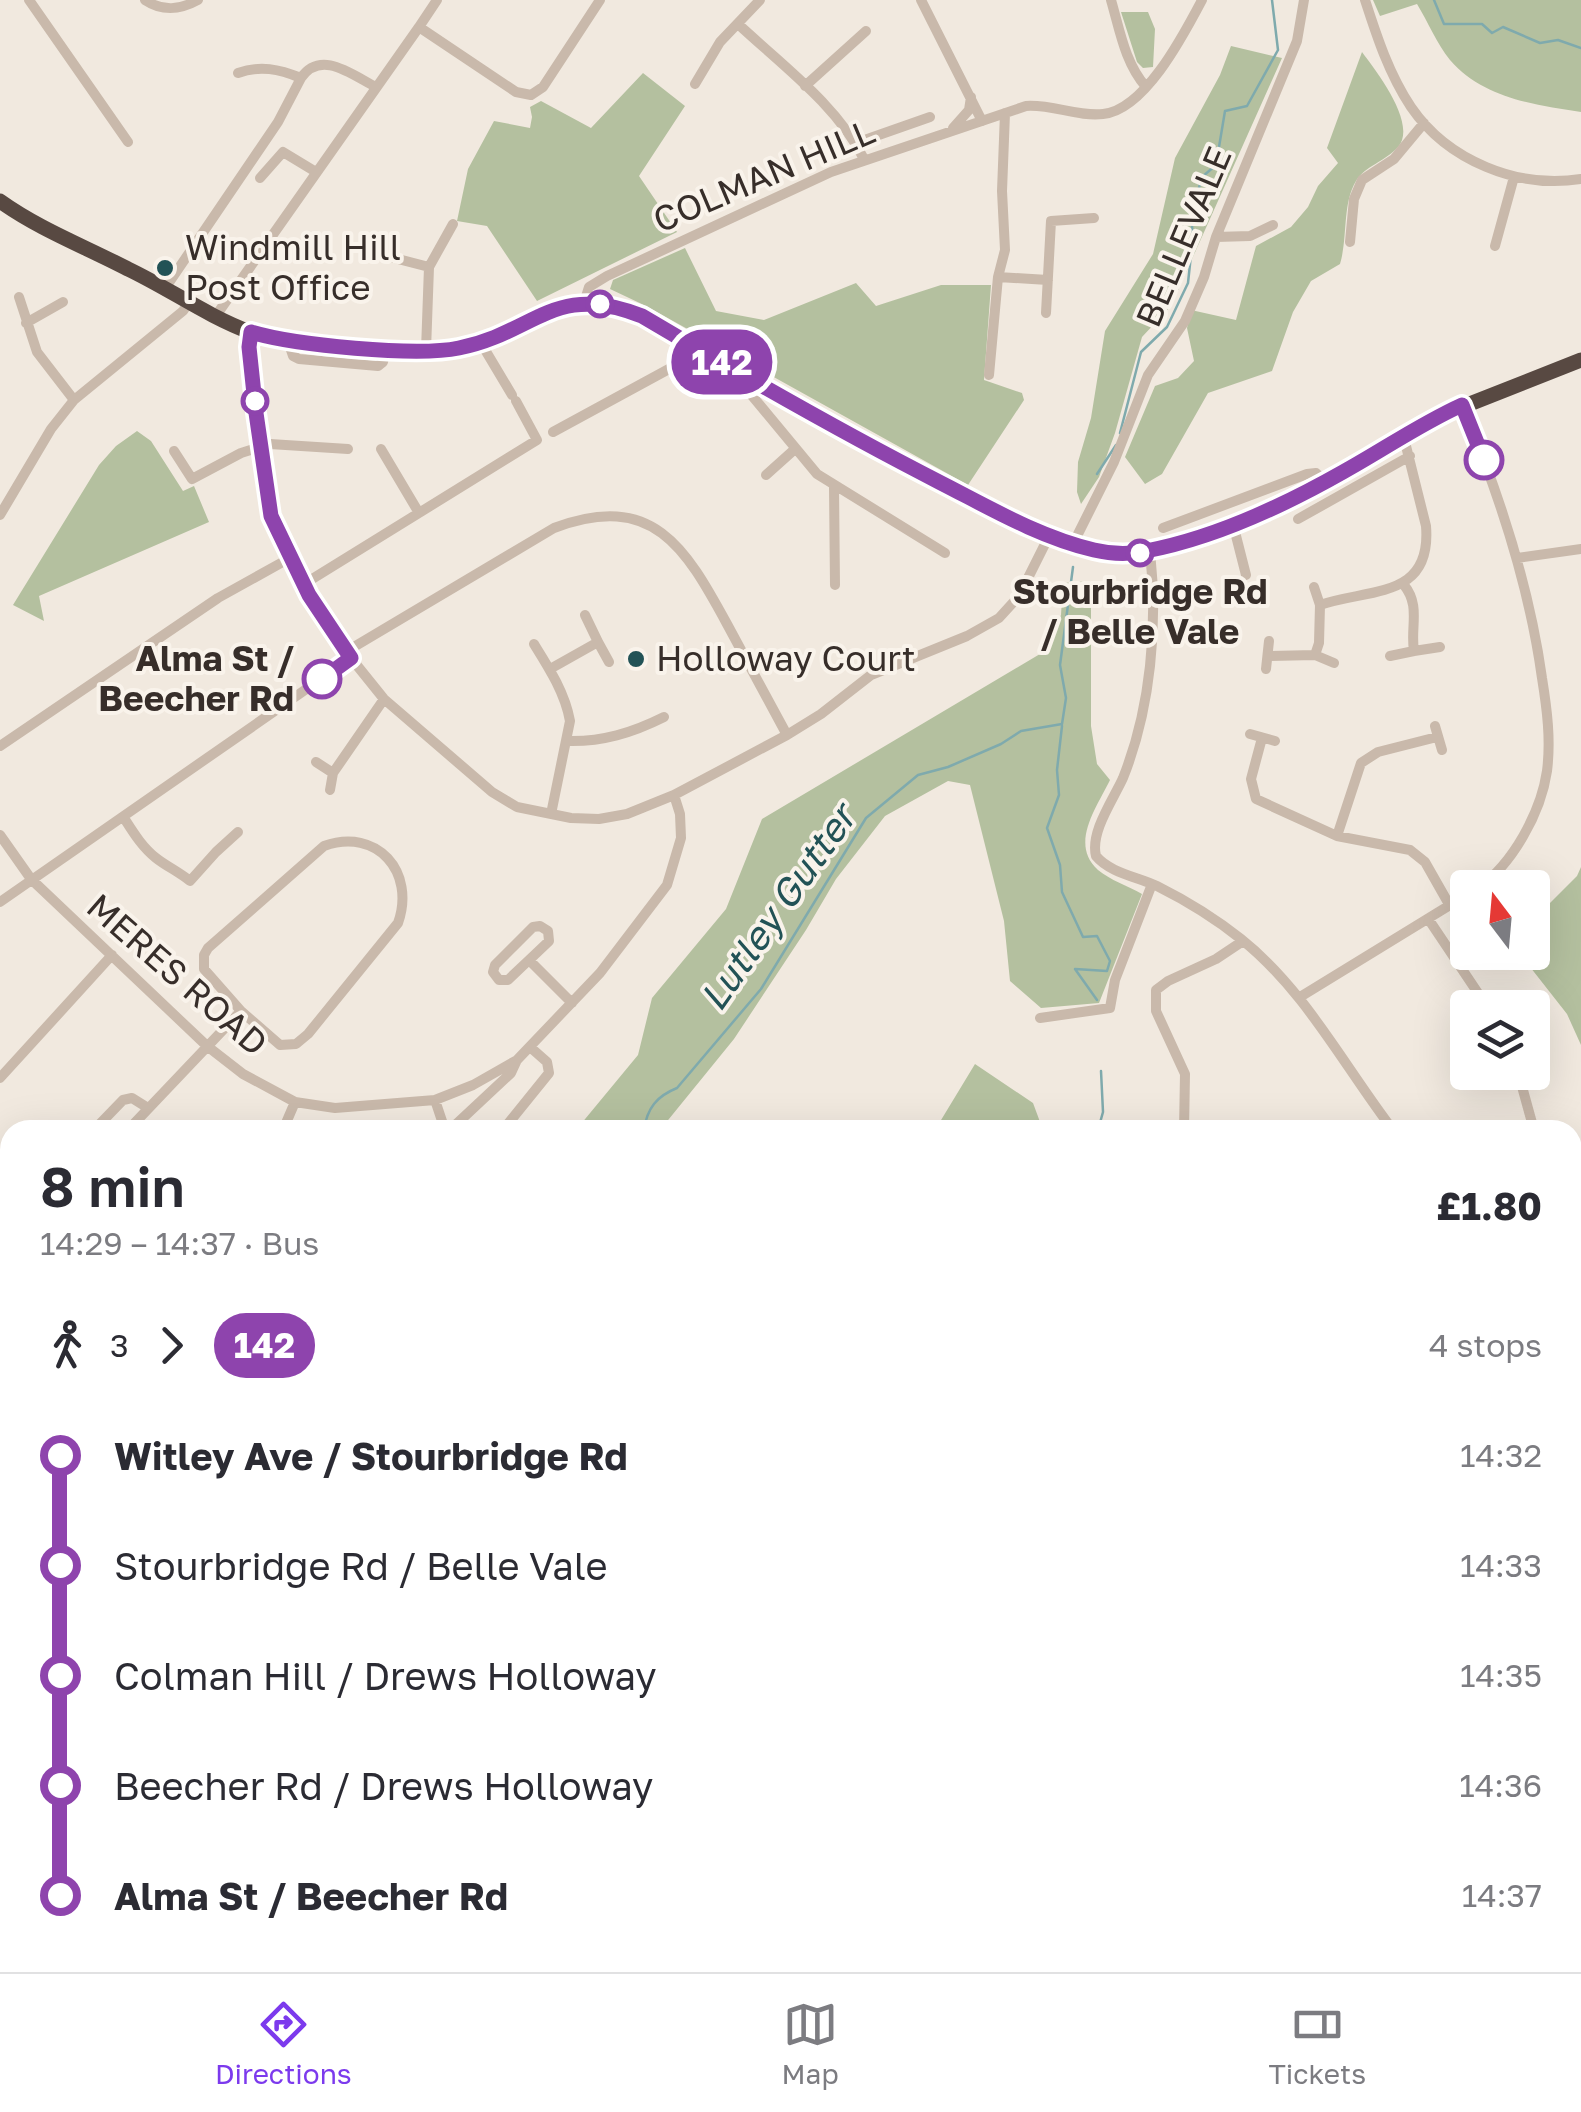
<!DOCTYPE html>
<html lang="en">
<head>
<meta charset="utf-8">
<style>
	body { margin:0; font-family:"Golos Text",sans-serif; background:#f7f7f7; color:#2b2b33; height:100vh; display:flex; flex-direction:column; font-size:38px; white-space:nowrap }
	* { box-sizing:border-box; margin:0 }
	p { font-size:32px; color:#7c7c81 }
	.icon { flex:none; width:55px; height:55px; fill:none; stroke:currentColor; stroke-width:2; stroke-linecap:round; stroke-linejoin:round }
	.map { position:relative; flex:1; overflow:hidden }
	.panel { position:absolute; left:0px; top:1120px; width:1582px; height:852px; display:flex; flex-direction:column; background:#fff; border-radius:30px 30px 0 0; box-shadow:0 10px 40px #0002 }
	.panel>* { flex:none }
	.badge { padding:0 20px; border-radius:32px; font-size:35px; line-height:65px }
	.needle { width:65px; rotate:344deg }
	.fabs { position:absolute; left:1450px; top:870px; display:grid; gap:20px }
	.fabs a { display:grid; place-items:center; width:100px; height:100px; border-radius:10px; background:#fff; box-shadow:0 10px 40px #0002; font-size:50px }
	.map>.badge { position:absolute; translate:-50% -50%; box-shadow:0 0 0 5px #fff }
	.legs { display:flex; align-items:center; gap:15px; height:110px; padding:0 40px; font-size:32px }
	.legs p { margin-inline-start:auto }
	.overview { display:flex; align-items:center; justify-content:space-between; height:170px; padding:0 40px }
	h1 { font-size:55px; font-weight:600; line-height:75px }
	ul { padding:0 40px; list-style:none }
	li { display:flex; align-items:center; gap:35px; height:110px; font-size:38px }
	li i { display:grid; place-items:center; width:15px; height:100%; margin:0 12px; background:currentColor }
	li i::after { content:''; width:25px; height:25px; margin:-12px; border:8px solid; border-radius:50%; background:#fff }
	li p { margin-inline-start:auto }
	li:first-child i { background:linear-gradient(#0000 50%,currentColor 0) }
	li:last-child i { background:linear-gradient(currentColor 50%,#0000 0) }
	.tabs { display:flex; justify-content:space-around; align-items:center; height:140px; border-top:2px solid #e1e1e2; background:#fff; font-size:28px; color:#7c7c81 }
	.tabs a { display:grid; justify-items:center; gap:5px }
	.tabs .on { color:#7c3aed }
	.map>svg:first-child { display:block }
	.green { fill:#b4c09f }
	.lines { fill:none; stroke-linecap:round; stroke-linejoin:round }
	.stream { stroke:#7faaad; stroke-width:2.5 }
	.minor { stroke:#c9b9ab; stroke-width:10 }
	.highway { stroke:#584942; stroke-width:15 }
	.line-1-casing { stroke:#fff; stroke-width:22 }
	.line-1 { stroke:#8e44ad; stroke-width:15 }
	.poi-dot { fill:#225256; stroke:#f9f3eb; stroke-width:4 }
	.stop-1-dot { fill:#fff; stroke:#8e44ad; stroke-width:5 }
	.labels { text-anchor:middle; stroke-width:8; stroke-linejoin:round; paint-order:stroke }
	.street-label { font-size:35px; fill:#372e2a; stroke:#f9f3eb }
	.poi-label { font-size:35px; fill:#372e2a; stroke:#f9f3eb; text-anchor:start }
	.stop-label { font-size:35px; font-weight:bold; fill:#372e2a; stroke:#f9f3eb }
	.water-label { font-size:38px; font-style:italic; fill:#225256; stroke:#f9f3eb }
</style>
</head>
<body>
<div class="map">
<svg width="1581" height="1972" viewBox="0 0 1581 1972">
	<rect width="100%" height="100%" fill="#f1e9df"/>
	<path class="green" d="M1373,0H1581V112C1534,105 1483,98 1450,60C1437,44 1428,22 1417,4L1380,16Z
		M1121,12H1148L1155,29L1153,67L1143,68L1137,62Z
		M1231,46L1282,58L1171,306L1142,337L1115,433L1099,477L1081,504L1077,492L1078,462L1091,418L1105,331L1153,254L1175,158L1220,75Z
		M1362,52C1376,71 1418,124 1398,147C1386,161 1365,166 1356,181C1342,204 1348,238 1340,264L1311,281L1293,312L1272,371L1208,393L1162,474L1145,484L1125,457L1155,386L1178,378L1194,361L1187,328L1191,310L1236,320L1256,246L1291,227L1308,207L1318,186L1338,163L1327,148Z
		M643,73L685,106L639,176L677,232L537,301L487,226L457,221L468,169L494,121L530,128L532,117L530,107L541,101L591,128Z
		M685,248L716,311L764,320L856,283L876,306L941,285H991L984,380L1022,393L1024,400L968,485L646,306L610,289L613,280Z
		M137,431L151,441L183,491L194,486L209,522L39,596L44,621L13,605L99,465L116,446Z
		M1091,581V726L1097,764L1110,780C1097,807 1069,844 1098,870C1110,880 1128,886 1142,894L1099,1003L1041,1008L1010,981L1004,921L970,785L948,781L885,816L836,879L806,930L734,1039L660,1130H576L638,1055L652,998L726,909L762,819L1045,651L1061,615L1063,583Z
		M1581,867V1045L1567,1014L1519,953L1532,952L1533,920L1577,876Z
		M975,1064L1033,1103L1043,1130H935Z
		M10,1526V1661L7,1664L0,1656V1534Z
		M676,1962H899L900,1972H670Z
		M1042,1963H1152L1156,1972H1048Z"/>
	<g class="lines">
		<path class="stream" d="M1434,0L1444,24H1482L1492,33L1503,27L1540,43L1558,40L1581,48
			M1120,433L1141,352L1167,327L1188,283L1193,236L1191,216L1202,177L1216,165L1225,111L1247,106L1278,50L1272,0
			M1097,474L1116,445
			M1062,726L1057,770L1059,795L1047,828L1060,865L1062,892L1083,937L1097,936L1110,961L1107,971L1075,969L1097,1000
			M644,1130C647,1108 657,1096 677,1088L761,989L866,818L918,775L948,767L1001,744L1021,731L1062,724L1066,698L1060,665L1073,567
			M1098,1130L1103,1112L1101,1071
			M0,1710L10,1703
			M1109,1962L1113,1972
			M688,1972V1962"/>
		<path class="minor" d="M29,0L128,142
			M145,0C163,12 180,10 198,0
			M437,0L419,27L516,92L531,95L543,87L600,0
			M921,0L982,121
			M1111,0C1120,31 1125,63 1146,87
			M1365,0C1377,37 1389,74 1411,107C1448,161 1518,189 1581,179
			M738,24C782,65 837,105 864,159
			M238,73C260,65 279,69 301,78C321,49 352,75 376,87
			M695,84L720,42L760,0
			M805,86L866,31
			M953,128L969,110L971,97
			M856,143L930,117
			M260,178L283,152L316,172
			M1216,237L1250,236L1273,225
			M1350,242L1354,199L1362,180L1394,159L1424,123
			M1495,246L1514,177
			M394,258L429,267
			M998,277L1048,280
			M166,287L278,122L301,78
			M19,297L37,352L74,400
			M584,303L589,287L607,276L831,172L1026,106C1052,104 1078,117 1103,114C1145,110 1184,34 1202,0
			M1046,313L1051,221L1094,218
			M215,317L419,27
			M26,323L63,302
			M251,332L249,347L268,504L309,595L351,658L384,699L492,792L517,807L571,818L599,819L627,814L674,795L787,735L821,714L871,675L967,636L999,618L1019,596L1049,536
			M288,341L293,356L299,359L378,366L383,362L386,348
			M481,343L512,395
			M426,350L429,267L453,224
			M989,375L998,277L1005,250L1002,191L1005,113
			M745,376L749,392L817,474L945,553
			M1462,405C1499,493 1529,584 1542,678C1547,709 1551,740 1547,771C1541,812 1513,864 1478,888
			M553,432L702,351
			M381,449L419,513
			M174,451L192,479L241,453L270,444L348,449
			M766,475L795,449
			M834,487L835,585
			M0,515L51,429L74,400L183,311L189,302
			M1298,519L1410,456
			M1233,524L1246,575
			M1163,528L1307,474L1316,473L1325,482
			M1073,544L1114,462L1148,375L1185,321L1204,277L1216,237L1297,41L1304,0
			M1150,551C1158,625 1151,708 1123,778C1113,800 1090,832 1096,856C1110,873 1138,877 1157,886C1187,901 1216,919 1241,939C1305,990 1344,1066 1393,1130
			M1517,558L1581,549
			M304,584L537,440L516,401
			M1314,587L1320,605
			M585,615L598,642
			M534,644C549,668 565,693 570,721L551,814
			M347,651L554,528C653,491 685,547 727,624C747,661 767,698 787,735
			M1414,651L1440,647
			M1315,655L1334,663
			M1269,656L1315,655L1319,643L1320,605C1368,588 1432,600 1426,526L1403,434
			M1390,656L1414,651C1410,627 1421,606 1404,585
			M550,669L598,642L609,662
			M1266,669L1269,641
			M1435,726L1442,750
			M1250,734L1275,741
			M1262,738L1251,779L1256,799L1337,836L1410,850L1425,862L1450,906
			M567,741C602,742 632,733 664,717
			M0,746L218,598L290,558
			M316,762L333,773L330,790
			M333,773L384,699
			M124,818C133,832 142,847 156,858C166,866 179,872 190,881L216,852L238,832
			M0,835L31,879L207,1046L243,1074L295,1102L335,1108L435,1100L473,1085L517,1060
			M1337,836L1361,763L1378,752L1437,737
			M0,902L351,658
			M1429,920L1488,1008
			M529,960L549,941L548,931L540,926L533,927L495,965L493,972L499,980H508L529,960L572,1003
			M1300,997L1468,894
			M1040,1018L1110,1008L1115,980L1152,884
			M1518,1072L1534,1130
			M0,1078L112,955
			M435,1100L442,1121L439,1130
			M94,1130L123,1100L132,1098L148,1108
			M128,1130L241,1011L204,969V955L208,948L324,846C377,827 416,872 398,923L308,1034L296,1044L280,1045L241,1011
			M283,1130L295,1102
			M450,1130L511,1073L517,1060L600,973L667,885L681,838L680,814L674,795
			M503,1130L549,1073L547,1062L530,1047
			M1184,1130L1185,1074L1156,1011V990L1168,981L1216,959L1243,941
			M0,1230L10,1238
			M1572,1301L1581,1304
			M1572,1748L1581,1758
			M1572,1888L1581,1881
			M939,1962L941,1972
			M1036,1962L1040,1972
			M1160,1962L1163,1972
			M1302,1962L1305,1972
			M1386,1972L1416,1962"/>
		<path class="highway" d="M0,201C39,229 86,247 128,269C170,289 207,316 250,332C289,346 413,355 455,349C533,338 550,279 642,316L861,442L1028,527L1090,549L1118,554L1171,546L1233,524L1342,473L1434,418L1581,360"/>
	</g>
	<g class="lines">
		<g class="line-1-casing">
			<path id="line-1" d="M322,679L351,658L309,595L271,516L256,413L249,347L251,332C294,345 416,357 459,348C535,333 554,281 642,316C740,374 839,431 941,483C990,508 1039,537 1094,550C1111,554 1128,555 1146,551C1215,538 1283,506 1343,472C1383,450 1420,424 1462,405L1484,460"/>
		</g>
		<use href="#line-1" class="line-1"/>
	</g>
	<g class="poi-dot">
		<circle cx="165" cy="268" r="10"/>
		<circle cx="636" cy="659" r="10"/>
	</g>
	<g class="stop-1-dot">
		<circle cx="600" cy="304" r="12"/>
		<circle cx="255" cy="401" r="12"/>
		<circle cx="1484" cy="460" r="18"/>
		<circle cx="1140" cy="553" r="12"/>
		<circle cx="322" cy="679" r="18"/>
	</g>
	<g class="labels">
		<g class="street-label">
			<text transform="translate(764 176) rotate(-23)" y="12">COLMAN HILL</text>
			<text transform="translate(1184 237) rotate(-67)" y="12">BELLEVALE</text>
			<text transform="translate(177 975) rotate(41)" y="12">MERES ROAD</text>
		</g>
		<g class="poi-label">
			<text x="185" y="260">Windmill Hill<tspan x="185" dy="40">Post Office</tspan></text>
			<text x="656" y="671">Holloway Court</text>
		</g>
		<g class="stop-label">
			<text x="1140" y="604">Stourbridge Rd<tspan x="1140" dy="40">/ Belle Vale</tspan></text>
			<text x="294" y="671" text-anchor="end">Alma St /<tspan x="294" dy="40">Beecher Rd</tspan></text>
		</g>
		<g class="water-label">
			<text transform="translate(778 908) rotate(-55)" y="13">Lutley Gutter</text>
		</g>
	</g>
</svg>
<div class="fabs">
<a><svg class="needle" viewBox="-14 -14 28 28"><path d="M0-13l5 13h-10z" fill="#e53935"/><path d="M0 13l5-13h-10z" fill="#7c7c81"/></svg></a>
<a><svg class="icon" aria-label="layers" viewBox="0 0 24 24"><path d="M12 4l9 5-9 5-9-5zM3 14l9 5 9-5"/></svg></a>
</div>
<b class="badge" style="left:722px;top:362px;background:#8e44ad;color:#fff">142</b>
<section class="panel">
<div class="overview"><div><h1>8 min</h1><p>14:29 – 14:37 · Bus</p></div><b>£1.80</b></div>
<div class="legs"><svg class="icon" aria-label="walk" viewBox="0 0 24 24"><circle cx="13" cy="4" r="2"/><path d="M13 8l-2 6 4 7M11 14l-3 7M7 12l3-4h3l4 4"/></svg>3<svg class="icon" aria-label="forward" viewBox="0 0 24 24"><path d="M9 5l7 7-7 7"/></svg><b class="badge" style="background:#8e44ad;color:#fff">142</b><p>4 stops</p></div>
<ul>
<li><i style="color:#8e44ad"></i><b>Witley Ave / Stourbridge Rd</b><p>14:32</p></li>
<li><i style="color:#8e44ad"></i><span>Stourbridge Rd / Belle Vale</span><p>14:33</p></li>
<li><i style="color:#8e44ad"></i><span>Colman Hill / Drews Holloway</span><p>14:35</p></li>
<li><i style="color:#8e44ad"></i><span>Beecher Rd / Drews Holloway</span><p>14:36</p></li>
<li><i style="color:#8e44ad"></i><b>Alma St / Beecher Rd</b><p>14:37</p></li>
</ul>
</section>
</div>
<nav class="tabs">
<a class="on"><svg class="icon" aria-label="directions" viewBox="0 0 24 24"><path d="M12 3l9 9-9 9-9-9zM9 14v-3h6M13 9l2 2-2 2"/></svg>Directions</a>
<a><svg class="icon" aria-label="map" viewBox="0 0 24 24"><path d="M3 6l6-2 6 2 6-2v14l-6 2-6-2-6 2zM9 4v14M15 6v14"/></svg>Map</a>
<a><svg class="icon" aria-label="tickets" viewBox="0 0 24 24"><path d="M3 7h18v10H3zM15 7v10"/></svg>Tickets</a>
</nav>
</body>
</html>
